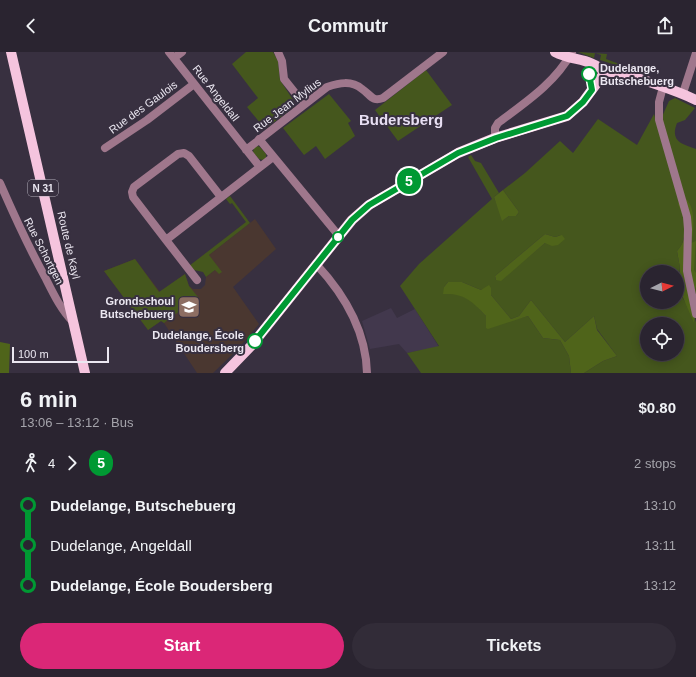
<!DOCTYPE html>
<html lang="en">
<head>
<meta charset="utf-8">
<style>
	body { margin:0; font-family:Arial,sans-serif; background:#322c38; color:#f1f3f6; height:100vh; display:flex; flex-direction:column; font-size:15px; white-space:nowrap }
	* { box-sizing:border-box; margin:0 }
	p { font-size:13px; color:#a5a4ab }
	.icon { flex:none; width:22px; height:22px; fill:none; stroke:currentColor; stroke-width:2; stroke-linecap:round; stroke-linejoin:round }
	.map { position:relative; height:321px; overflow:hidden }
	.sheet { display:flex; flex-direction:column; background:#2a2430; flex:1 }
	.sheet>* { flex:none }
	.badge { padding:0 8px; border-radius:13px; font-size:14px; line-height:26px }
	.needle { width:26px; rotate:84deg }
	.tools { position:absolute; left:640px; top:213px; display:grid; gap:8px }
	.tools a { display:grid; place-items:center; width:44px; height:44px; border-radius:50%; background:#2a2430; box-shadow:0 2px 10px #0003,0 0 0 1px #46414c; font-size:20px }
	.scale { position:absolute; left:12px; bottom:10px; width:97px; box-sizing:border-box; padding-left:4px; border:2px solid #ebe7f1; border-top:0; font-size:11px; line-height:14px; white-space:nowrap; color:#ebe7f1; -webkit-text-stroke:3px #383040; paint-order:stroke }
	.map>.badge { position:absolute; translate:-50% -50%; box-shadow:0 0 0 2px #fff }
	.legs { display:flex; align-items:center; gap:6px; height:44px; padding:0 20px; font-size:13px }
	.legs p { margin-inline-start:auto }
	.headline { display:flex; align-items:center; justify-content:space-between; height:68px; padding:0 20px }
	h1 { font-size:22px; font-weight:700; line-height:30px }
	.button { display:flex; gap:8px; margin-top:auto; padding:8px 20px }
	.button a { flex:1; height:46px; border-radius:24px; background:#db2777; color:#fff; font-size:16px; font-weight:700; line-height:46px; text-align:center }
	.button a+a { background:#322c38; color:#f1f3f6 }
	ul { padding:0 20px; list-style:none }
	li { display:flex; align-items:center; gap:14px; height:40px; font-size:15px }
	li i { display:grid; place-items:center; width:6px; height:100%; margin:0 5px; background:currentColor }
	li i::after { content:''; width:10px; height:10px; margin:-5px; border:3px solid; border-radius:50%; background:#2a2430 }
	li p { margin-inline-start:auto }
	li:first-child i { background:linear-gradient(#0000 50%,currentColor 0) }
	li:last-child i { background:linear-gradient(currentColor 50%,#0000 0) }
	header { display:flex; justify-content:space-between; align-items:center; height:52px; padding:0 20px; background:#2a2430; font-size:18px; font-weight:700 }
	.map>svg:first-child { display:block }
	.built { fill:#42384d }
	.education { fill:#4a3730 }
	.green { fill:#45571d; fill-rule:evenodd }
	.forest { fill:#4f641a }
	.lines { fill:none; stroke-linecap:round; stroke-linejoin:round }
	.minor { stroke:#9f778c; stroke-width:8 }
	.major { stroke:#f5c4de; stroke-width:10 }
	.line-1-casing { stroke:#fff; stroke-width:9 }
	.line-1 { stroke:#093; stroke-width:6 }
	.stop-1-dot { fill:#fff; stroke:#093; stroke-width:2 }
	.labels { text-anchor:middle; stroke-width:4; stroke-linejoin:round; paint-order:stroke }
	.shield { fill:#383040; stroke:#b5b0bc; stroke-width:1 }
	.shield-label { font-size:10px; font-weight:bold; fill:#ebe7f1 }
	.stop-label { font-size:11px; font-weight:bold; fill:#ebe7f1; stroke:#383040; text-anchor:start }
	.street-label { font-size:11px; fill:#ebe7f1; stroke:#383040 }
	.poi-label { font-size:11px; font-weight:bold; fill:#ebe7f1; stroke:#383040; text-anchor:end }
	.district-label { font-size:15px; font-weight:bold; fill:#e8dff3; stroke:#383040 }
</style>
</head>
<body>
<header><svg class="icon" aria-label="back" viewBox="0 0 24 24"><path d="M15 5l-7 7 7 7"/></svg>Commutr<svg class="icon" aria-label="share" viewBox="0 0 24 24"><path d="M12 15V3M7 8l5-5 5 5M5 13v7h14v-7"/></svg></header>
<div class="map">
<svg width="696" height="321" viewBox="0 0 696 321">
	<rect width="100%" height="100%" fill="#383040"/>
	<path class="built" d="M391,256L397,266L415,257L439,295L407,301L399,292L370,297L362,269Z"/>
	<path class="education" d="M255,167L276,197L233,235L259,272L238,297L213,321H197L164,271L161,269L148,278L104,219L135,207L160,240L185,222L189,234L193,237H201L205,233L206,225L215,218L209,203Z"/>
	<path class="green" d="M246,0H273L278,9L280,28L295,51L294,55L265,77L247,55L258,46L232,12Z
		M578,0L607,2L606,7L630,16L632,11L634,15L631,18L600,8L601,3L595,1L594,6Z
		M426,18L452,53L398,89L375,58Z
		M329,42L351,69L348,71L355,84L325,107L316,94L304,103L283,76Z
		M675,46L695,56L685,68L677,71C670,89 681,92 696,97V256L689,223L692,176L661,67L669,49Z
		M654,62L684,166C685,178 686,190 677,199L680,216L678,224L682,245L689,256L694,270L695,267L696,270V321H584L603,309L617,304L597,277L594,264L565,290L531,248L519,264L511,267L491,243V236L481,238L462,230H448L444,235L472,249L486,264V275L528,264L543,286L560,288L569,304L571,321H421L407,301L439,294L400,234L419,212L492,147L468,105L471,103L475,109L481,111L499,141L494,145L503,168L509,164H516L519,160L503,138L525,121L560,89L573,101L598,67L637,93ZM545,182L555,185L561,183L545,191L501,228H496L495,224ZM647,220H677V250H647ZM647,272H677V302H647Z
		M257,94L260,95L266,102V106L263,108L259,107L253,100L254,96Z
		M230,144L250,171L209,203L222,220L219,222L215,218L206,225L203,220L194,218L189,214L246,170L232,151L230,152L226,147Z
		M135,207L159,240L185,222L189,234L198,245L164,271L161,269L148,278L104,219Z"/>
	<path class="forest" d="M503,138L519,160L516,164H509L502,169L494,145Z
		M686,147C696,156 694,179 691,191L696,189L694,218L696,221V235L694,237L696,262L694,271L678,234L680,216L677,199C690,185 685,168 678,152L679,150Z
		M545,182L555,185L562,183L565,187L558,193L552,194L545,191L501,229L496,228L495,224Z
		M448,230H462L481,238L489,233L491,236V243L511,267L519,264L531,248L565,290L594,264L597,278L617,304L603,309L584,321H571L569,304L560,288L543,286L528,264L488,277L486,276V264C472,249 464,241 443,242L444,235Z
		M0,290L10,292L9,321H0Z"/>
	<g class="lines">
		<path class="minor" d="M169,0L260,115
			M278,0L282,9L284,27L304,52
			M174,6L182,0
			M663,35L659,50V68L687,165L688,177L687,219L696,262
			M683,41L696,1
			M495,86V76L498,71C526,50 555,31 572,0
			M259,87L339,184
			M105,96L147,68L194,32
			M246,98L327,35C339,31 351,28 362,37C371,43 372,50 383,46L443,0
			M0,131C14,163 28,194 45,225C53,241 61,258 74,271
			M221,145L189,104L184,101L178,102L134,135L132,140L133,145L166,188L273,105
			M166,188L197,228
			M316,212C344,242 366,279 367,321"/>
		<path class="major" d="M11,0L85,321
			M555,0C572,9 591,6 605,20
			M605,20C618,17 682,41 696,48
			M225,321L251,294L352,168L369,153L458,101L495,86L567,64L583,50L605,20"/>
	</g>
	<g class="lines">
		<g class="line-1-casing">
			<path id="line-1" d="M255,289L352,168L369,153L458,101L496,86L567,64L583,50L592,38L589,22"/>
		</g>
		<use href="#line-1" class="line-1"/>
	</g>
	<defs>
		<g id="school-square" transform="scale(1.15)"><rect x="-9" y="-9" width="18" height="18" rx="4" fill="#8d6e63" stroke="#383040"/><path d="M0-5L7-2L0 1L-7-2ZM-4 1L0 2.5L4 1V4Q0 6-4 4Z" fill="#fff"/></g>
	</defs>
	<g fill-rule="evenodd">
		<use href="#school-square" x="189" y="255"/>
	</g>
	<g class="stop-1-dot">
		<circle cx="589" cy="22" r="7"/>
		<circle cx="338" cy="185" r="5"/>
		<circle cx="255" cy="289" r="7"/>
	</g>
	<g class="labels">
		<rect class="shield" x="28" y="128" width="30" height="16" rx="3"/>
		<g class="shield-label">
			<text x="43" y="140">N 31</text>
		</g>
		<g class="stop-label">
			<text x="600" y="20">Dudelange,<tspan x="600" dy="13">Butschebuerg</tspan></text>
			<text x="244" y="287" text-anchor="end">Dudelange, École<tspan x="244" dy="13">Boudersberg</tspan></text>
		</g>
		<g class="street-label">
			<text transform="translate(216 41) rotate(52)" y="4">Rue Angeldall</text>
			<text transform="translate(287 53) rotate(-37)" y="4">Rue Jean Mylius</text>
			<text transform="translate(143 55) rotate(-36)" y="4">Rue des Gaulois</text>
			<text transform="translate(69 193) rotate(77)" y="4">Route de Kayl</text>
			<text transform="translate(44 199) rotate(63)" y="4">Rue Schortgen</text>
		</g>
		<g class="poi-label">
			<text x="174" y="253">Grondschoul<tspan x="174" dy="13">Butschebuerg</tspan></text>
		</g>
		<g class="district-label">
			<text x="401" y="73">Budersberg</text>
		</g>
	</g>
</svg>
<div class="tools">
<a><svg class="needle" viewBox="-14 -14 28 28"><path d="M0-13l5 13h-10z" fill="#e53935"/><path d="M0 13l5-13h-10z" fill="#a5a4ab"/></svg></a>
<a><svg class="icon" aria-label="locate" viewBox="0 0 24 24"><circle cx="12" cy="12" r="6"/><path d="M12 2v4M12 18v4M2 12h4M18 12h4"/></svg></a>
</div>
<div class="scale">100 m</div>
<b class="badge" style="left:409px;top:129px;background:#093;color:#fff">5</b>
</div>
<section class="sheet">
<div class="headline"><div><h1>6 min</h1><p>13:06 – 13:12 · Bus</p></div><b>$0.80</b></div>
<div class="legs"><svg class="icon" aria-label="walk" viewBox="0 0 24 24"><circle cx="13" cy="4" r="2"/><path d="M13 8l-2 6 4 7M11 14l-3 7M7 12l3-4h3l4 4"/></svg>4<svg class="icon" aria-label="forward" viewBox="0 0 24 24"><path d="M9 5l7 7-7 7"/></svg><b class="badge" style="background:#093;color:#fff">5</b><p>2 stops</p></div>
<ul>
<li><i style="color:#093"></i><b>Dudelange, Butschebuerg</b><p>13:10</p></li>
<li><i style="color:#093"></i><span>Dudelange, Angeldall</span><p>13:11</p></li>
<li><i style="color:#093"></i><b>Dudelange, École Boudersberg</b><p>13:12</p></li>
</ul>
<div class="button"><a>Start</a><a>Tickets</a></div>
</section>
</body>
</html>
